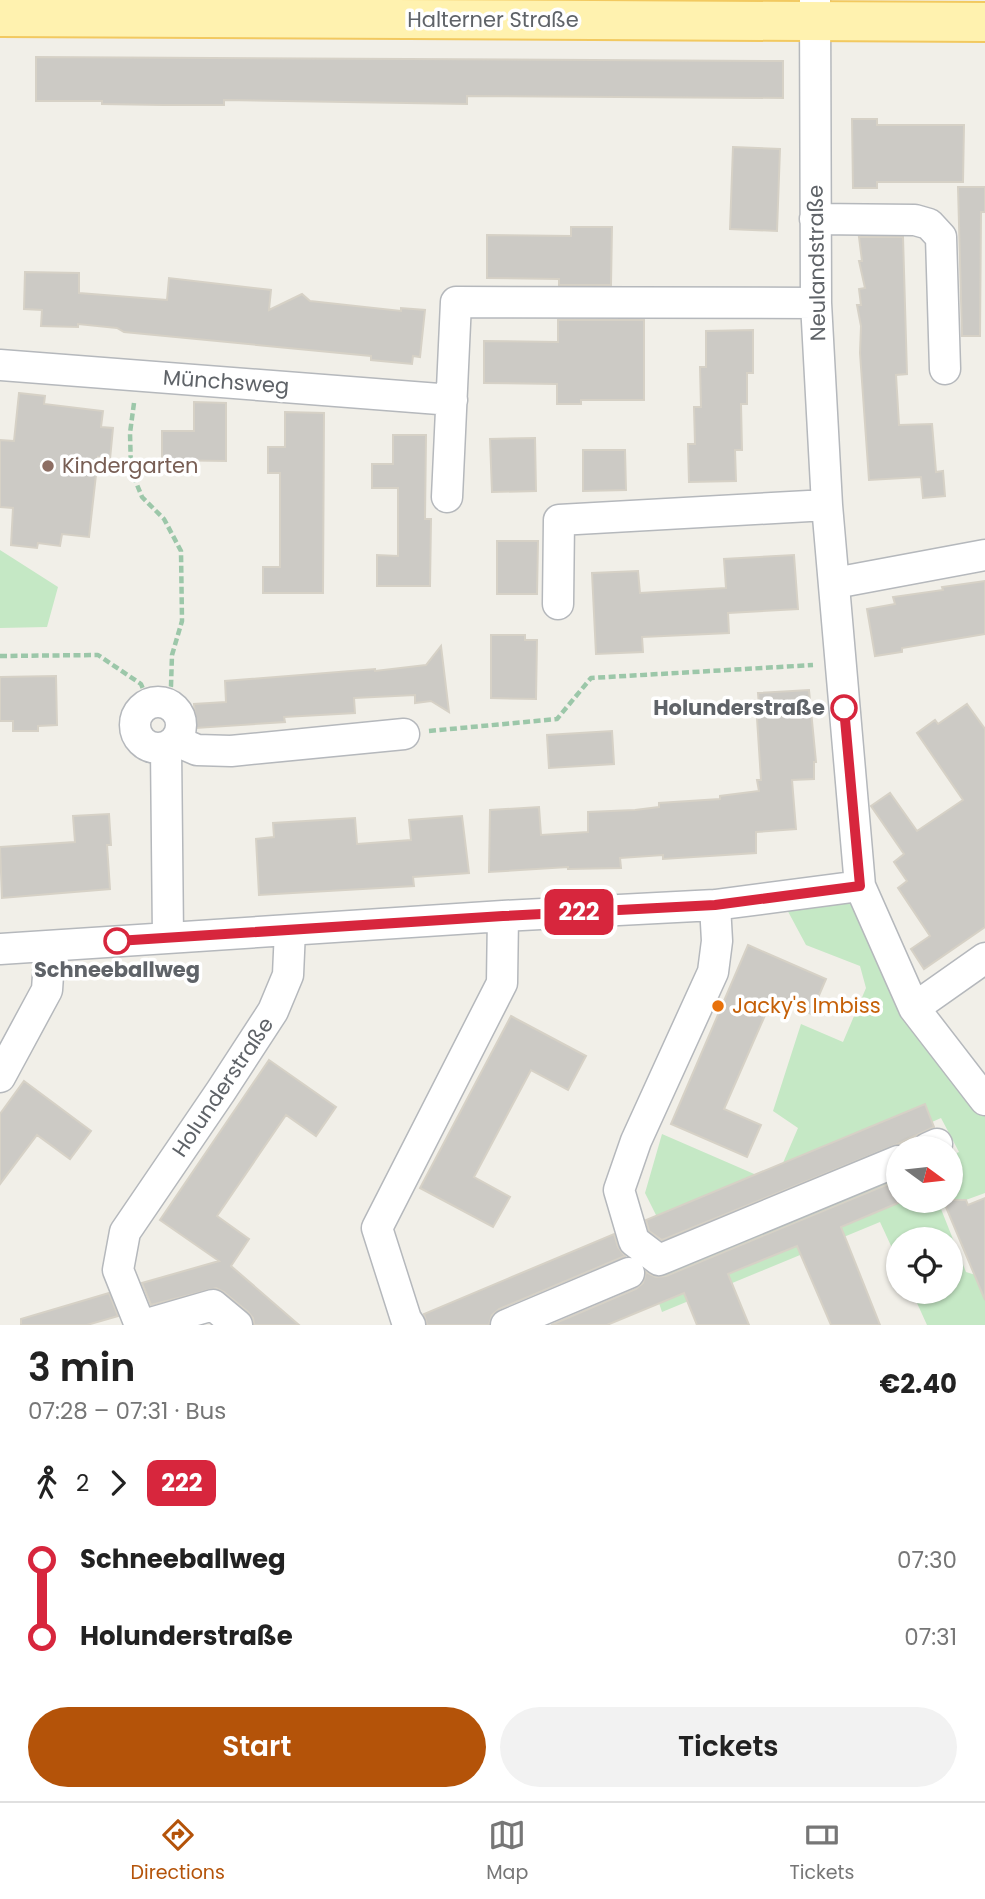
<!DOCTYPE html>
<html lang="en">
<head>
<meta charset="utf-8">
<style>
	body { margin:0; font-family:Poppins,sans-serif; background:#f2f2f2; color:#222; height:100vh; display:flex; flex-direction:column; font-size:26px; white-space:nowrap }
	* { box-sizing:border-box; margin:0 }
	p { font-size:23px; color:#767676 }
	.icon { flex:none; width:38px; height:38px; fill:none; stroke:currentColor; stroke-width:2; stroke-linecap:round; stroke-linejoin:round }
	.map { position:relative; height:1325px; overflow:hidden }
	.side { display:flex; flex-direction:column; background:#fff; flex:1 }
	.side>* { flex:none }
	.badge { padding:0 14px; border-radius:10px; font-size:24px; line-height:46px }
	.needle { width:46px; rotate:105deg }
	.controls { position:absolute; left:886px; top:1136px; display:grid; gap:14px }
	.controls a { display:grid; place-items:center; width:77px; height:77px; border-radius:50%; background:#fff; box-shadow:0 2px 5px #0004; font-size:35px }
	.map>.badge { position:absolute; translate:-50% -50%; box-shadow:0 0 0 4px #fff }
	.legs { display:flex; align-items:center; gap:10px; height:77px; padding:0 28px; font-size:23px }
	.legs p { margin-inline-start:auto }
	.summary { display:flex; align-items:center; justify-content:space-between; height:119px; padding:0 28px }
	h1 { font-size:38px; font-weight:600; line-height:52px }
	.cta { display:flex; gap:14px; margin-top:auto; padding:14px 28px }
	.cta a { flex:1; height:80px; border-radius:42px; background:#b45309; color:#fff; font-size:28px; font-weight:600; line-height:80px; text-align:center }
	.cta a+a { background:#f2f2f2; color:#222 }
	ul { padding:0 28px; list-style:none }
	li { display:flex; align-items:center; gap:24px; height:77px; font-size:26px }
	li i { display:grid; place-items:center; width:10px; height:100%; margin:0 9px; background:currentColor }
	li i::after { content:''; width:18px; height:18px; margin:-9px; border:5px solid; border-radius:50%; background:#fff }
	li p { margin-inline-start:auto }
	li:first-child i { background:linear-gradient(#0000 50%,currentColor 0) }
	li:last-child i { background:linear-gradient(currentColor 50%,#0000 0) }
	.dock { display:flex; justify-content:space-around; align-items:center; height:98px; border-top:2px solid #e0e0e0; background:#fff; font-size:19px; color:#767676 }
	.dock a { display:grid; justify-items:center; gap:4px }
	.dock .selected { color:#b45309 }
	.map>svg:first-child { display:block }
	.green { fill:#c5e8c5 }
	.building { fill:#cccac5; stroke:#d6d1c6; stroke-width:2 }
	.lines { fill:none; stroke-linecap:round; stroke-linejoin:round }
	.minor-casing { stroke:#b5b8bc; stroke-width:33 }
	.major-casing { stroke:#f2c960; stroke-width:42 }
	.path { stroke:#9cc7a9; stroke-width:4.5; stroke-dasharray:7 3.5; stroke-linecap:butt }
	.minor { stroke:#fff; stroke-width:30 }
	.major { stroke:#fff2af; stroke-width:38 }
	.line-1-casing { stroke:#fff; stroke-width:16 }
	.line-1 { stroke:#d7263d; stroke-width:10 }
	.education-dot { fill:#8d6e63; stroke:#fff; stroke-width:2.5 }
	.stop-1-dot { fill:#fff; stroke:#d7263d; stroke-width:3.5 }
	.food-dot { fill:#e8710a; stroke:#fff; stroke-width:2.5 }
	.labels { text-anchor:middle; stroke-width:7; stroke-linejoin:round; paint-order:stroke }
	.street-label { font-size:21px; fill:#5f6368; stroke:#fff }
	.education-label { font-size:21px; fill:#785e54; stroke:#fff; text-anchor:start }
	.stop-label { font-size:21px; font-weight:bold; fill:#5f6368; stroke:#fff; text-anchor:end }
	.food-label { font-size:21px; fill:#c56008; stroke:#fff; text-anchor:start }
</style>
</head>
<body>
<div class="map">
<svg width="985" height="1325" viewBox="0 0 985 1325">
	<rect width="100%" height="100%" fill="#f1efe8"/>
	<path class="green" d="M0,550L58,587L47,627L0,628Z
		M857,894L909,1011L985,1116V1193L941,1209L966,1272L985,1278V1325H927L912,1292H950V1239H898V1261L880,1222L662,1312L651,1279L898,1177V1200H950V1156L959,1152L941,1118L668,1239L645,1193L662,1134L768,1180L780,1170L798,1128L773,1111L801,1024L843,1042L866,988L860,966L806,945L784,904Z"/>
	<path class="building" d="M36,57L783,61V98L467,96V104L224,100V105H163L102,104V101H36Z
		M852,119H877V125H964L963,182H877V188H853Z
		M733,147L780,149L777,231L730,229Z
		M958,187H985V212H981L980,336H962Z
		M571,227H612L611,285H559V279L487,278V235L571,236Z
		M859,237H903L907,374L896,375L899,425L932,424L936,472L943,471L945,496L923,498L921,477L869,480L860,353L861,326L857,305H861L859,289L865,288L859,261H862Z
		M25,272L79,273V293L167,300L169,278L271,290L269,310L302,294L310,301L401,311V308L425,310L420,357L413,356L412,364L371,360V356L124,332L117,328L78,324V327L41,326L42,310L24,309Z
		M558,320H644V400H581V404H557V384L484,383V341L558,342Z
		M753,330V373H747V404H741L742,450H735L736,481L689,482L688,444H695L694,407H701L700,367H706V331Z
		M19,393L45,396L44,404L103,411L101,427L113,428L110,459L98,457L89,537L62,534L60,546L38,543L37,548L11,545L13,508L0,507V440L14,441Z
		M194,402L226,403V461L162,460V431H194Z
		M285,412L324,413L323,593H263V567H280V473H268V447H285Z
		M393,435H426L425,519H431L430,586H377V555L398,556V488H372V464H393Z
		M535,438L536,491L492,492L490,439Z
		M583,450H625L626,490L583,491Z
		M497,541H538L537,594H497Z
		M794,555L798,609L728,613L729,633L642,637L643,652L596,654L592,573L638,571L640,593L726,588L724,559Z
		M985,581V634L902,648V652L875,656L867,609L895,604L893,597L943,590L942,587Z
		M491,635H525V640H537L536,699L491,698Z
		M441,646L449,712L431,701L415,703V695L354,698L355,713L284,717L285,722L196,728L194,704L226,702L225,681L375,669V671L426,665Z
		M56,676L57,725L38,726V731H13V721H0V677Z
		M809,690L816,762H814V779L792,780L796,829L756,832V853L663,859V855L620,858L621,868L568,869V867L489,872L490,810L539,807L541,835L588,832V812L635,810L659,807V803L720,799V796L759,791L757,780H761L757,718H760L758,693Z
		M967,704L985,729V927L924,969L911,949L930,936L898,888L907,881L894,862L904,854L871,806L890,793L917,831L963,800L917,733L935,720L938,724Z
		M612,731L614,764L549,768L547,735Z
		M109,814L111,845H107L110,889L2,898L0,847L75,842L73,816Z
		M462,816L469,873L413,877L414,886L259,895L256,839L274,837L273,823L355,818L357,844L411,840L409,820Z
		M748,945L826,979L811,1014L773,997L724,1109L761,1125L747,1157L671,1124Z
		M511,1016L586,1056L568,1090L531,1070L474,1177L510,1197L493,1227L420,1188Z
		M269,1060L336,1107L316,1136L286,1115L217,1216L249,1239L231,1266L299,1325H254L253,1318L248,1312L224,1292L216,1288L151,1305L142,1283L219,1261L160,1220Z
		M24,1081L91,1131L70,1159L37,1135L0,1184V1114Z
		M925,1104L934,1127L898,1144L662,1240L649,1231L646,1220Z
		M898,1180V1203L841,1227L880,1325H831L797,1246L728,1274L749,1325H697L684,1293L607,1325H551L636,1289L643,1283L646,1272L656,1277L666,1276Z
		M985,1198V1300L943,1200H966L968,1205Z
		M614,1234L618,1247L625,1256L499,1309L492,1315L489,1325H427L424,1314Z
		M109,1293L118,1316L87,1325H21V1319Z"/>
	<g class="lines">
		<g class="minor-casing">
			<path id="minor" d="M815,0L816,303L827,505L860,886L914,1008L985,1100
				M815,219L915,220L929,224L941,237L945,369
				M0,365L452,400
				M447,497L456,302L816,303
				M835,583L985,555
				M558,604L559,520L827,505
				M135 725a23 23 0 1 1 46 0a23 23 0 1 1-46 0Z
				M176,741L197,750L231,751L404,734
				M166,748L168,937
				M715,905L717,941L713,972L636,1141L619,1190L634,1241L659,1260L898,1161
				M0,949L503,916L715,905L860,886
				M914,1008L985,958
				M0,1077L47,990L50,946
				M928,1148L937,1144
				M140,1325L118,1270L125,1232L221,1091L273,1011L288,975L290,930
				M144,1325L213,1305L237,1325
				M410,1325L406,1319L377,1228L502,983L503,916
				M506,1325L629,1273"/>
		</g>
		<g class="major-casing">
			<path id="major" d="M0,17L985,22"/>
		</g>
		<path class="path" d="M134,403L130,433L131,470L142,497L164,519L181,551L182,621L172,655L171,686L167,703
			M0,656L98,655L141,684L149,703
			M429,731L557,719L591,678L813,665"/>
		<use href="#minor" class="minor"/>
		<use href="#major" class="major"/>
	</g>
	<g class="lines">
		<g class="line-1-casing">
			<path id="line-1" d="M117,941L503,916L715,905L860,886L844,708"/>
		</g>
		<use href="#line-1" class="line-1"/>
	</g>
	<circle class="education-dot" cx="48" cy="466" r="7"/>
	<g class="stop-1-dot">
		<circle cx="844" cy="708" r="12"/>
		<circle cx="117" cy="941" r="12"/>
	</g>
	<circle class="food-dot" cx="718" cy="1006" r="7"/>
	<g class="labels">
		<g class="street-label">
			<text x="493" y="27">Halterner Straße</text>
			<text transform="translate(817 263) rotate(-91)" y="7">Neulandstraße</text>
			<text transform="translate(226 382) rotate(4)" y="7">Münchsweg</text>
			<text transform="translate(223 1087) rotate(-56)" y="7">Holunderstraße</text>
		</g>
		<g class="education-label">
			<text x="62" y="473">Kindergarten</text>
		</g>
		<g class="stop-label">
			<text x="825" y="715">Holunderstraße</text>
			<text x="117" y="977" text-anchor="middle">Schneeballweg</text>
		</g>
		<g class="food-label">
			<text x="732" y="1013">Jacky's Imbiss</text>
		</g>
	</g>
</svg>
<div class="controls">
<a><svg class="needle" viewBox="-14 -14 28 28"><path d="M0-13l5 13h-10z" fill="#e53935"/><path d="M0 13l5-13h-10z" fill="#767676"/></svg></a>
<a><svg class="icon" aria-label="locate" viewBox="0 0 24 24"><circle cx="12" cy="12" r="6"/><path d="M12 2v4M12 18v4M2 12h4M18 12h4"/></svg></a>
</div>
<b class="badge" style="left:579px;top:912px;background:#d7263d;color:#fff">222</b>
</div>
<section class="side">
<div class="summary"><div><h1>3 min</h1><p>07:28 – 07:31 · Bus</p></div><b>€2.40</b></div>
<div class="legs"><svg class="icon" aria-label="walk" viewBox="0 0 24 24"><circle cx="13" cy="4" r="2"/><path d="M13 8l-2 6 4 7M11 14l-3 7M7 12l3-4h3l4 4"/></svg>2<svg class="icon" aria-label="forward" viewBox="0 0 24 24"><path d="M9 5l7 7-7 7"/></svg><b class="badge" style="background:#d7263d;color:#fff">222</b></div>
<ul>
<li><i style="color:#d7263d"></i><b>Schneeballweg</b><p>07:30</p></li>
<li><i style="color:#d7263d"></i><b>Holunderstraße</b><p>07:31</p></li>
</ul>
<div class="cta"><a>Start</a><a>Tickets</a></div>
</section>
<nav class="dock">
<a class="selected"><svg class="icon" aria-label="directions" viewBox="0 0 24 24"><path d="M12 3l9 9-9 9-9-9zM9 14v-3h6M13 9l2 2-2 2"/></svg>Directions</a>
<a><svg class="icon" aria-label="map" viewBox="0 0 24 24"><path d="M3 6l6-2 6 2 6-2v14l-6 2-6-2-6 2zM9 4v14M15 6v14"/></svg>Map</a>
<a><svg class="icon" aria-label="tickets" viewBox="0 0 24 24"><path d="M3 7h18v10H3zM15 7v10"/></svg>Tickets</a>
</nav>
</body>
</html>
